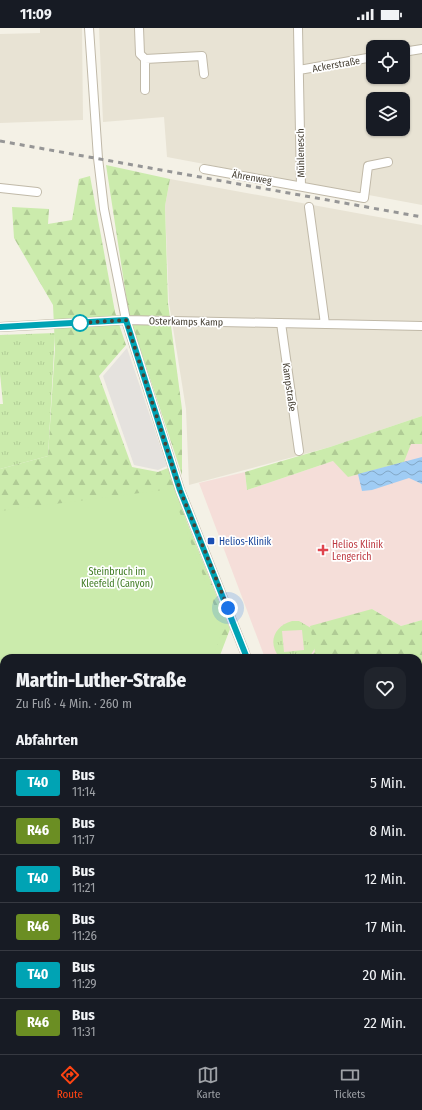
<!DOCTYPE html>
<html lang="de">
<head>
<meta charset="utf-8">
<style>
	body { margin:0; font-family:"Fira Sans Condensed",sans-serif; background:#20242c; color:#f1f3f6; height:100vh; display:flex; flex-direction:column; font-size:15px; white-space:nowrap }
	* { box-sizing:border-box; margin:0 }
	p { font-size:13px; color:#9ea1a6 }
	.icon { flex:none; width:22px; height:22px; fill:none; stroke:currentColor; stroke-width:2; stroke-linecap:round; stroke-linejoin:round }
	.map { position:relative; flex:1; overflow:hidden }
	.details { position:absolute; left:0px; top:626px; width:422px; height:400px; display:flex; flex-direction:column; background:#171b24; border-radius:12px 12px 0 0; box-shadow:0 1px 3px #0004 }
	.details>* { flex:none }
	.badge { padding:0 8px; border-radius:3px; font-size:14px; line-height:26px }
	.buttons { position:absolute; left:366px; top:12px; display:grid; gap:8px }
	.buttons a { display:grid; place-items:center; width:44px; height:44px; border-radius:8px; background:#171b24; box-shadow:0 1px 3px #0004; font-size:20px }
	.you { position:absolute; width:20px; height:20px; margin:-10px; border:3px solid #fff; border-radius:50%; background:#1a73e8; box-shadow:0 0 0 6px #1a73e833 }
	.map>.badge { position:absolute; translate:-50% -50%; box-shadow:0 0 0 2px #fff }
	h2 { padding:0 16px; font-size:15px; line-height:36px }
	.round { display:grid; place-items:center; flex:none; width:42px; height:42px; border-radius:12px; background:#20242c }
	.summary { display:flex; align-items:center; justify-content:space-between; height:68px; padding:0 16px }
	h1 { font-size:19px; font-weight:800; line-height:30px }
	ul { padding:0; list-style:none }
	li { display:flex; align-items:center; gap:12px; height:48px; padding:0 16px; border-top:1px solid #363941 }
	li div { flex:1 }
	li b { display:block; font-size:15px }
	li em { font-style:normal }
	li .badge { min-width:44px; font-weight:700; text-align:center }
	.status { display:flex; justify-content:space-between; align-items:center; height:28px; padding:0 20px; background:#171b24; direction:ltr }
	.status svg { height:11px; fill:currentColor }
	.menu { display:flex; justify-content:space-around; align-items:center; height:56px; border-top:1px solid #363941; background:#171b24; font-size:11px; color:#9ea1a6 }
	.menu a { display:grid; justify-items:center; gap:2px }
	.menu .selected { color:#ff4412 }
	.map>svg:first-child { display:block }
	.residential { fill:#e8e3d4; fill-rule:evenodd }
	.medical { fill:#f5ded9 }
	.grass { fill:url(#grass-tufts); fill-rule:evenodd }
	.forest { fill:url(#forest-firs) }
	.green { fill:#cbebac }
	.parking { fill:#e5e2de }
	.water { fill:url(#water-waves) }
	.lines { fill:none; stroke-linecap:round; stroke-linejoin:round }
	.minor-casing { stroke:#c0b9a8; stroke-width:10 }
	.minor { stroke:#fff; stroke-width:8 }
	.rail { stroke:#969696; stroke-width:3; stroke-dasharray:5 5; stroke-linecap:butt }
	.line-casing { stroke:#fff; stroke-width:9 }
	.line { stroke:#00a3b4; stroke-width:6 }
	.walk { stroke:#474135; stroke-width:4; stroke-dasharray:0 7.2 }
	.stop-dot { fill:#fff; stroke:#00a3b4; stroke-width:2 }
	.transit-dot { fill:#1a4fb4; stroke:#fff; stroke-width:1.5 }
	.health-dot { fill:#e0444e; stroke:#fff; stroke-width:1.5 }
	.labels { text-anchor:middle; stroke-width:3.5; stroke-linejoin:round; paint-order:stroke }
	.street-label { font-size:10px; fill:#474135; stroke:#fff }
	.transit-label { font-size:10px; fill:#164399; stroke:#fff; text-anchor:start }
	.health-label { font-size:10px; fill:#be3a42; stroke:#fff; text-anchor:start }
	.park-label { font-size:10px; fill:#407c24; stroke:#fff }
</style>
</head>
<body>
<div class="status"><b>11:09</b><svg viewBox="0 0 49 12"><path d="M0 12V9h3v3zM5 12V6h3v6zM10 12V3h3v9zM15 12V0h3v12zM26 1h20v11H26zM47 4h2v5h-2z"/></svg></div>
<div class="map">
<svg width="422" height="1026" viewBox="0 0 422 1026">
	<defs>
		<pattern id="grass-tufts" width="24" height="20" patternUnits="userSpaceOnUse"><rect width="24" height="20" fill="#cbebac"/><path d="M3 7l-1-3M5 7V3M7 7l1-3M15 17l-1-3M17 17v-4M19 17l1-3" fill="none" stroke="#b0cb95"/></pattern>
		<pattern id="forest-firs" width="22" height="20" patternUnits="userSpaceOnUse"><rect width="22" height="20" fill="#cbebac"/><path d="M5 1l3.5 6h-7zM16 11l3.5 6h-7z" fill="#b0cb95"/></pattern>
		<pattern id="water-waves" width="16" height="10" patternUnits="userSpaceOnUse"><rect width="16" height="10" fill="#9fccf4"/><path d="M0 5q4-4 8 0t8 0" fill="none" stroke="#83a7c6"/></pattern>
	</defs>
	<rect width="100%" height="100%" fill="#f4f1e6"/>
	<path class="residential" d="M40,0H82L83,92L0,95V6L40,5Z
		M99,0H422V177L167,129L164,89L103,94ZM373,19H403V49H373ZM373,71H403V101H373Z
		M170,151L422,197V388L330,419L189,457L186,381L169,275L165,178Z"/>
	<path class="medical" d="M411,416H422V592L401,598L372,581L315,624L309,630H265L199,455L245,444L247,462L333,433Z"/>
	<path class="grass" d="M55,305L48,428L0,441V376H3L0,346V307Z
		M292,593H299L311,600L315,620L309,630H280C267,615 274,598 292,593ZM302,602L304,622L284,624L282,603Z"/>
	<path class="forest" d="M106,137L170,151L165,178L168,275L182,381V447L129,287Z
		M90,148L115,284L126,317L99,348L132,439L158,444L168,440L187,494L230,601L219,630H65L0,486V441L48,428L55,320L53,277L14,210L12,179L49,181L48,196L72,192L79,151Z
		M422,388V416H411L404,434L348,449L333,433L247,462L245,444L330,419Z
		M372,581L401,598L422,592V701H418V630H309L315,624L310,598Z"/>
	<path class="green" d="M171,461L223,601L212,630H4V1000L0,997V483Z
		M422,697V1026H38L33,1022H418V698Z"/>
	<path class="parking" d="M127,320L167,438L158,442L134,437L103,348Z"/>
	<path class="water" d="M422,429V456L409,450L372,462L362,463L358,446Z"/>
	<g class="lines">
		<g class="minor-casing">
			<path id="minor" d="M89,0L98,130L104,181L126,292L180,462L247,630
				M139,0L140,26L145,31V62
				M298,0L301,158
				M403,24L422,21
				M145,31L202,28L204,46
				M299,42L373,29
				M204,141L364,170L368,138L388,134
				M0,160L37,164
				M309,179L325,296
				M281,295L299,423
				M0,299L126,292L422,298
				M0,995L4,998
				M24,1022L27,1026"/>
		</g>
		<use href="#minor" class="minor"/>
		<path class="rail" d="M0,113L422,189"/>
	</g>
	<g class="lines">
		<g class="line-casing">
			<path id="line" d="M0,299L126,292L180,462L247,630"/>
		</g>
		<use href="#line" class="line"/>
		<path class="walk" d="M80,295H78L126,292L180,462L228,580"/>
	</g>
	<circle class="stop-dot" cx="80" cy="295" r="8"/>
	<rect class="transit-dot" x="207" y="509" width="8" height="8" rx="2"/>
	<path class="health-dot" d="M321 516h4v4h4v4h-4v4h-4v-4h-4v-4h4z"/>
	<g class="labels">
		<g class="street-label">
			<text transform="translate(336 36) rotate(-10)" y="4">Ackerstraße</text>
			<text transform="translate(300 125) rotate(-91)" y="4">Mühlenesch</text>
			<text transform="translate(252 149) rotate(10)" y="4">Ährenweg</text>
			<text transform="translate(186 293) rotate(1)" y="4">Osterkamps Kamp</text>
			<text transform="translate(290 359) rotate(82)" y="4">Kampstraße</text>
		</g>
		<g class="transit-label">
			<text x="219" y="517">Helios-Klinik</text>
		</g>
		<g class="health-label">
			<text x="332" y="520">Helios Klinik<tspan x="332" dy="12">Lengerich</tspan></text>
		</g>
		<g class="park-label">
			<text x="117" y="547">Steinbruch im<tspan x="117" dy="12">Kleefeld (Canyon)</tspan></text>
		</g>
	</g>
</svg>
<div class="buttons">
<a><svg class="icon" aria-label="locate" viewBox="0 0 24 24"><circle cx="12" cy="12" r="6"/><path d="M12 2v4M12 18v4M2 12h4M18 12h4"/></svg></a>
<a><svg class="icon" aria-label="layers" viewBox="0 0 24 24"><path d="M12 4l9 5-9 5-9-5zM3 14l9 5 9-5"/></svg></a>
</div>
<div class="you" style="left:228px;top:580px"></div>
<section class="details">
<div class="summary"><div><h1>Martin-Luther-Straße</h1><p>Zu Fuß · 4 Min. · 260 m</p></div><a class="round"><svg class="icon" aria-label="heart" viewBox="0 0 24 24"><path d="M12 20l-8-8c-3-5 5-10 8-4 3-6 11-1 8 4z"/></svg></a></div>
<h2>Abfahrten</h2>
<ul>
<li><span class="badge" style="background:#00a3b4;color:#fff">T40</span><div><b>Bus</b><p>11:14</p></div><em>5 Min.</em></li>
<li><span class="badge" style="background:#6b8e23;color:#fff">R46</span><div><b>Bus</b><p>11:17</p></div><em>8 Min.</em></li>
<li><span class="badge" style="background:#00a3b4;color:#fff">T40</span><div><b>Bus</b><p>11:21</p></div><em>12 Min.</em></li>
<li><span class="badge" style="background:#6b8e23;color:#fff">R46</span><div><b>Bus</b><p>11:26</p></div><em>17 Min.</em></li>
<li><span class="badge" style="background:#00a3b4;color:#fff">T40</span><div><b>Bus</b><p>11:29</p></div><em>20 Min.</em></li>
<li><span class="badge" style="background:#6b8e23;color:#fff">R46</span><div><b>Bus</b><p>11:31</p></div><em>22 Min.</em></li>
</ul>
</section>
</div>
<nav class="menu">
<a class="selected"><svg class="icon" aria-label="directions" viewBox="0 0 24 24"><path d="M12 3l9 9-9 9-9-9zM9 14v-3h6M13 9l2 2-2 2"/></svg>Route</a>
<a><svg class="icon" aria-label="map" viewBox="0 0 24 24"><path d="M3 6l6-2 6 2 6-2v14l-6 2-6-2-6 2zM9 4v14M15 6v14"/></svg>Karte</a>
<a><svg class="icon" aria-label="tickets" viewBox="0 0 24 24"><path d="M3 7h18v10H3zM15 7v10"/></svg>Tickets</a>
</nav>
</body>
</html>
